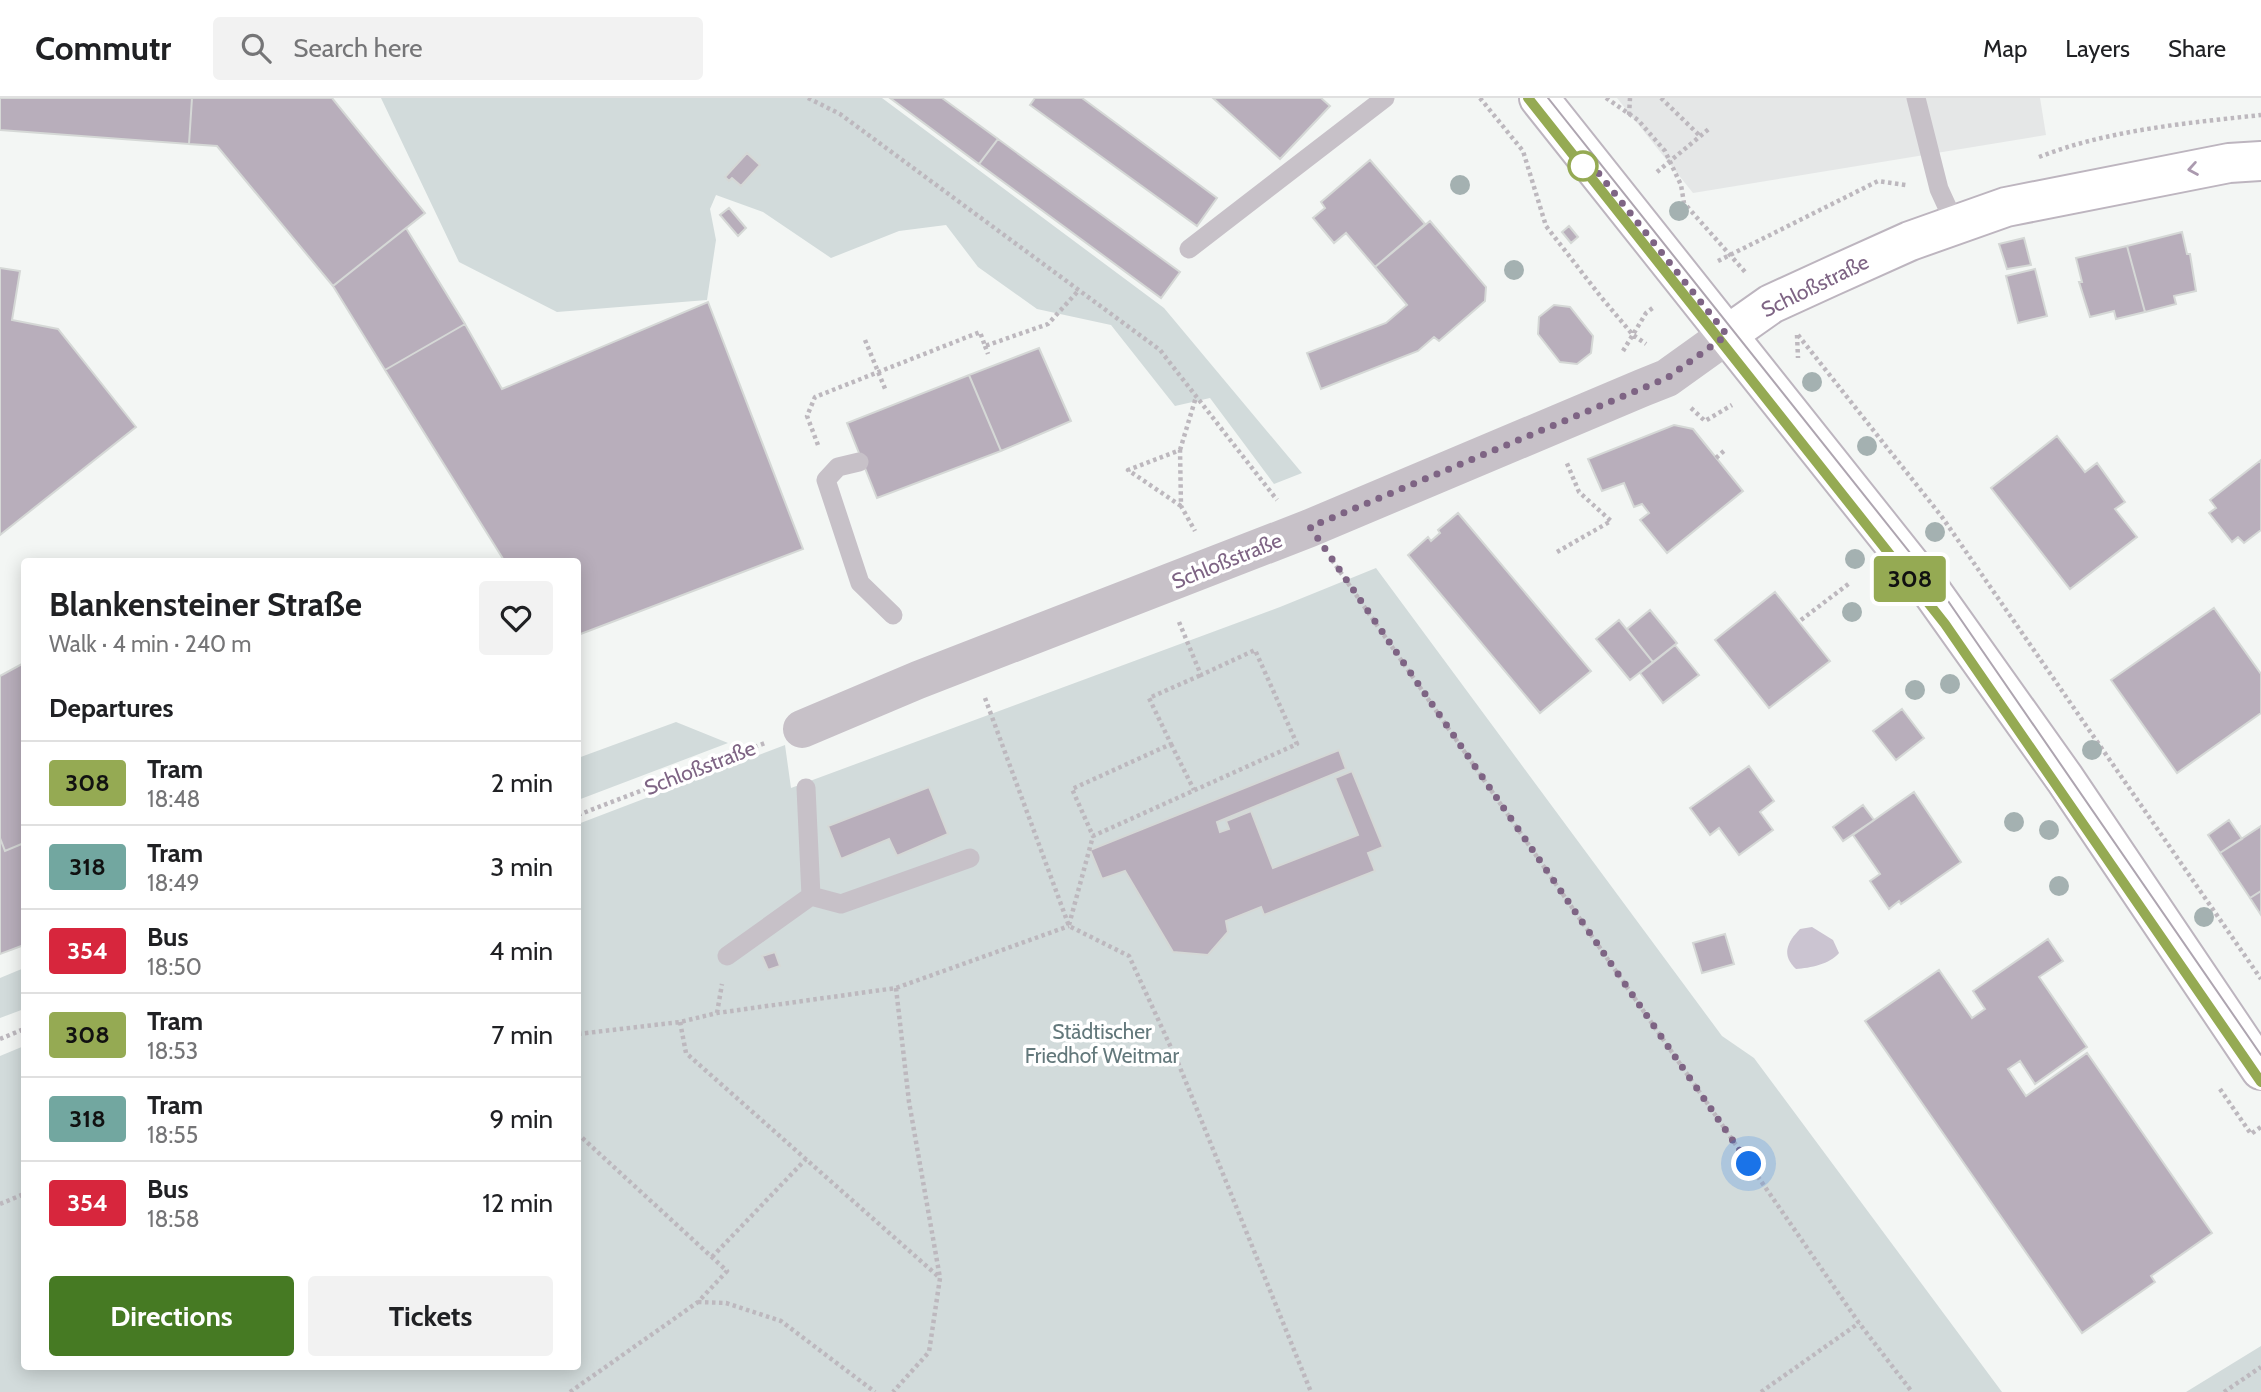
<!DOCTYPE html>
<html lang="en">
<head>
<meta charset="utf-8">
<style>
	body { margin:0; font-family:Cabin,sans-serif; background:#f2f2f2; color:#202124; height:100vh; display:flex; flex-direction:column; font-size:26px; white-space:nowrap }
	* { box-sizing:border-box; margin:0 }
	p { font-size:23px; color:#757577 }
	.icon { flex:none; width:38px; height:38px; fill:none; stroke:currentColor; stroke-width:2; stroke-linecap:round; stroke-linejoin:round }
	.map { position:relative; flex:1; overflow:hidden }
	.drawer { position:absolute; left:21px; top:460px; width:560px; height:812px; display:flex; flex-direction:column; background:#fff; border-radius:7px; box-shadow:0 4px 18px #0003 }
	.drawer>* { flex:none }
	.badge { padding:0 14px; border-radius:5px; font-size:24px; line-height:46px }
	.you { position:absolute; width:35px; height:35px; margin:-18px; border:5px solid #fff; border-radius:50%; background:#1a73e8; box-shadow:0 0 0 10px #1a73e833 }
	.map>.badge { position:absolute; translate:-50% -50%; box-shadow:0 0 0 4px #fff }
	h2 { padding:0 28px; font-size:26px; line-height:63px }
	.round { display:grid; place-items:center; flex:none; width:74px; height:74px; border-radius:7px; background:#f2f2f2 }
	.summary { display:flex; align-items:center; justify-content:space-between; height:119px; padding:0 28px }
	h1 { font-size:33px; font-weight:800; line-height:52px }
	.button { display:flex; gap:14px; margin-top:auto; padding:14px 28px }
	.button a { flex:1; height:80px; border-radius:7px; background:#467a23; color:#fff; font-size:28px; font-weight:800; line-height:80px; text-align:center }
	.button a+a { background:#f2f2f2; color:#202124 }
	ul { padding:0; list-style:none }
	li { display:flex; align-items:center; gap:21px; height:84px; padding:0 28px; border-top:2px solid #e0e0e0 }
	li div { flex:1 }
	li b { display:block; font-size:26px }
	li em { font-style:normal }
	li .badge { min-width:77px; font-weight:700; text-align:center }
	header { display:flex; align-items:center; gap:42px; box-sizing:border-box; height:98px; padding:0 35px; background:#fff; border-bottom:2px solid #e0e0e0 }
	header strong { font-size:33px }
	nav { display:flex; gap:38px; margin-inline-start:auto; font-size:24px }
	.search { width:490px; height:63px; background:#f2f2f2; display:flex; align-items:center; gap:18px; box-sizing:border-box; padding:0 24px; border-radius:7px; color:#757577; font-size:26px }
	.map>svg:first-child { display:block }
	.built { fill:#e5e7e7 }
	.green { fill:#d2dbdb }
	.water { fill:#cbc4d1 }
	.building { fill:#b8aebb; stroke:#d5d8d6; stroke-width:2 }
	.lines { fill:none; stroke-linecap:round; stroke-linejoin:round }
	.secondary-casing { stroke:#bdb5bf; stroke-width:42 }
	.path { stroke:#bdb8be; stroke-width:4.5; stroke-dasharray:3.5 3.5; stroke-linecap:butt }
	.service { stroke:#c7c1c8; stroke-width:19 }
	.minor { stroke:#c7c1c8; stroke-width:38 }
	.secondary { stroke:#fff; stroke-width:38 }
	.tram { stroke:#aea5b0; stroke-width:2 }
	.tree { fill:#a4b1b1 }
	.oneway { stroke:#ab9aaf }
	.line-casing { stroke:#fff; stroke-width:16 }
	.line { stroke:#95aa53; stroke-width:10 }
	.walk { stroke:#7e6484; stroke-width:7; stroke-dasharray:0 12.6 }
	.stop-dot { fill:#fff; stroke:#95aa53; stroke-width:3.5 }
	.labels { text-anchor:middle; stroke-width:7; stroke-linejoin:round; paint-order:stroke }
	.street-label { font-size:21px; fill:#7e6484; stroke:#fff }
	.park-label { font-size:21px; fill:#63787b; stroke:#fff }
</style>
</head>
<body>
<header>
<strong>Commutr</strong>
<div class="search"><svg class="icon" aria-label="search" viewBox="0 0 24 24"><circle cx="10" cy="10" r="6"/><path d="M15 15l6 6"/></svg>Search here</div>
<nav><a>Map</a><a>Layers</a><a>Share</a></nav>
</header>
<div class="map">
<svg width="2261" height="1294" viewBox="0 0 2261 1294">
	<rect width="100%" height="100%" fill="#f3f6f4"/>
	<path class="built" d="M1617,0H2040L2046,37L1693,95Z"/>
	<path class="green" d="M381,0H882L1164,210L1302,375L1274,386L1210,300L1175,308L1111,227L1037,211L978,169L946,127L899,133L831,160L763,114L716,97L710,111L716,142L707,202L557,214L459,164Z
		M1376,470L1722,938L1754,960L2002,1294H0V958L24,948V1269H578V726L785,647L791,690L1280,509Z
		M676,624L728,645L578,702V660Z
		M24,870V911L0,920V880Z
		M2261,1248V1294H2186Z"/>
	<path class="water" d="M1812,829L1833,842L1839,855C1830,866 1810,870 1796,871C1781,857 1787,844 1800,831Z"/>
	<path class="building" d="M0,0H192L189,46L0,32Z
		M192,0H332L425,115L333,188L217,48L189,46Z
		M890,0H942L998,41L979,66Z
		M1035,0H1082L1217,100L1197,128L1030,7Z
		M1213,0H1321L1330,8L1280,61Z
		M998,41L1180,174L1161,200L979,66Z
		M747,55L760,67L741,88L732,80L729,83L725,79Z
		M1370,62L1425,126L1375,169L1346,135L1334,145L1313,120L1325,110L1321,104Z
		M729,110L746,130L738,138L720,117Z
		M1430,123L1486,189L1485,203L1439,243L1434,239L1418,253L1321,291L1307,255L1386,225L1407,207L1375,169Z
		M1569,128L1578,139L1571,145L1562,134Z
		M406,130L465,226L385,272L333,188Z
		M2182,134L2187,156H2190L2196,193L2174,198L2176,206L2145,214L2127,148Z
		M2024,140L2031,167L2007,171L1999,146Z
		M2127,148L2145,214L2116,221L2114,213L2090,219L2079,184H2082L2076,160Z
		M0,170L20,173L12,222L58,231L136,329L0,437Z
		M2035,171L2047,218L2018,225L2006,178Z
		M708,204L803,451L578,537V464H505L385,272L465,226L502,291Z
		M1554,207L1570,209L1593,238L1591,255L1577,266L1560,264L1538,236L1539,219Z
		M1039,250L1071,323L1001,353L969,277Z
		M969,277L1001,353L877,400L847,325Z
		M1674,327L1693,331L1743,393L1667,455L1640,422L1649,415L1642,406L1634,409L1624,385L1602,393L1588,361Z
		M2057,338L2085,374L2097,365L2125,404L2115,411L2137,439L2070,491L1991,390Z
		M2261,362V432L2244,445L2238,439L2232,444L2209,415L2216,410L2210,402Z
		M1458,415L1591,573L1540,615L1408,457L1428,439L1431,443L1440,435L1438,432Z
		M1775,494L1830,563L1769,610L1715,542Z
		M2214,510L2261,576V615L2177,675L2111,582Z
		M1650,512L1677,545L1653,564L1627,531Z
		M1619,522L1653,564L1630,582L1596,541Z
		M1675,547L1699,577L1663,605L1640,575Z
		M22,566L24,745L5,753L0,740V578Z
		M1902,611L1924,640L1896,662L1873,633Z
		M1339,652L1346,671L1217,724L1220,734L1229,731L1226,723L1251,713L1273,770L1358,737L1335,680L1352,673L1383,749L1368,755L1375,773L1264,817L1261,809L1226,823L1228,834L1208,857L1173,854L1125,773L1102,781L1090,752Z
		M1749,668L1774,703L1760,714L1773,732L1739,757L1719,730L1710,737L1690,710Z
		M929,689L948,736L897,758L889,741L841,761L828,728Z
		M1914,694L1961,764L1901,806L1899,803L1889,811L1870,783L1880,776L1853,737Z
		M1863,707L1874,722L1843,743L1833,729Z
		M2229,722L2242,741L2220,755L2208,737Z
		M2261,728V793L2250,800L2220,755Z
		M0,740L5,753L24,745V847L0,856Z
		M2261,793V817L2250,800Z
		M1725,836L1734,866L1702,875L1693,845Z
		M2048,841L2063,863L2039,879L2087,949L2035,986L2020,963L2008,971L2026,998L2087,955L2212,1135L2151,1178L2155,1184L2082,1235L1865,923L1939,872L1972,920L1985,911L1973,893Z
		M775,854L780,868L768,872L762,858Z"/>
	<g class="lines">
		<g class="secondary-casing">
			<path id="secondary" d="M1539,0L1932,494L2065,681L2261,972
				M1727,237L1771,206L1830,179L1910,143L2006,109L2229,65L2261,63"/>
		</g>
		<path class="path" d="M808,0L840,16L1160,252L1277,402
			M1480,0L1523,53L1546,128L1601,199L1633,237L1646,246
			M1606,0L1638,22L1665,53L1681,87L1684,105L1746,175
			M1661,0L1699,37
			M1629,17L1630,0
			M2039,59C2108,32 2187,25 2261,17
			M1657,74L1710,30
			M1718,163L1878,83L1906,87
			M1797,237L1798,260
			M1798,237L1942,419L2261,881
			M865,242L886,293
			M985,248L988,256
			M1623,253L1646,215L1654,209
			M1691,310L1705,323L1732,307
			M818,347L807,318L815,299L980,234L985,248L1048,226L1079,192
			M1180,352L1196,299
			M1716,360L1726,351
			M1181,408L1128,372L1180,352L1181,408L1195,433
			M1557,454L1611,423L1579,394L1566,363
			M1332,462L1859,1225L1912,1294
			M1801,522L1851,484
			M1179,524L1201,577L1255,552L1297,646L1093,738L1072,691L1171,646L1149,600L1201,577
			M985,600L1069,828L1129,858L1179,967L1311,1294
			M1171,646L1194,692
			M578,717L765,645
			M1069,827L1093,738
			M896,890L909,1004L940,1180
			M717,915L722,886
			M680,924L686,955L940,1180L929,1254L893,1294
			M578,936L680,924L717,915L896,890L1069,828
			M0,941L24,931
			M2220,991L2251,1036L2261,1029
			M0,1106L24,1096
			M712,1159L806,1061
			M698,1204L726,1205L781,1223L875,1294
			M570,1294L698,1204L727,1173L578,1036
			M1761,1294L1859,1225
			M2224,1294L2261,1269"/>
		<path class="service" d="M1916,0L1939,91L1955,126
			M1189,151L1385,0
			M859,364L838,369L826,382L860,485L893,517
			M811,798L841,806L970,760
			M727,858L811,798L806,690"/>
		<path class="minor" d="M802,631L918,582L1310,430L1642,290L1667,280L1727,237"/>
		<use href="#secondary" class="secondary"/>
		<path class="tram" d="M1528,0L1945,526L2261,984
			M1548,0L1946,500L2261,957"/>
	</g>
	<g class="tree">
		<circle cx="1460" cy="87" r="10"/>
		<circle cx="1679" cy="113" r="10"/>
		<circle cx="1514" cy="172" r="10"/>
		<circle cx="1812" cy="284" r="10"/>
		<circle cx="1867" cy="348" r="10"/>
		<circle cx="1935" cy="434" r="10"/>
		<circle cx="1855" cy="461" r="10"/>
		<circle cx="1852" cy="514" r="10"/>
		<circle cx="1950" cy="586" r="10"/>
		<circle cx="1915" cy="592" r="10"/>
		<circle cx="2092" cy="652" r="10"/>
		<circle cx="2014" cy="724" r="10"/>
		<circle cx="2049" cy="732" r="10"/>
		<circle cx="2059" cy="788" r="10"/>
		<circle cx="2204" cy="819" r="10"/>
	</g>
	<defs><path id="oneway-chevron" d="M-2-3.5L2.5 0L-2 3.5" fill="none" stroke-width="1.6" stroke-linecap="round" stroke-linejoin="round" transform="scale(1.75)"/></defs>
	<use class="oneway" href="#oneway-chevron" transform="translate(2193 71) rotate(170)"/>
	<g class="lines">
		<g class="line-casing">
			<path id="line" d="M1528,0L1945,526L2261,984"/>
		</g>
		<use href="#line" class="line"/>
		<path class="walk" d="M1583,68L1588,62L1727,237L1667,280L1310,429L1749,1066"/>
	</g>
	<circle class="stop-dot" cx="1583" cy="68" r="14"/>
	<g class="labels">
		<g class="street-label">
			<text transform="translate(1815 188) rotate(-26)" y="7">Schloßstraße</text>
			<text transform="translate(1227 463) rotate(-22)" y="7">Schloßstraße</text>
			<text transform="translate(700 670) rotate(-21)" y="7">Schloßstraße</text>
		</g>
		<g class="park-label">
			<text x="1102" y="941">Städtischer<tspan x="1102" dy="24">Friedhof Weitmar</tspan></text>
		</g>
	</g>
</svg>
<div class="you" style="left:1749px;top:1066px"></div>
<b class="badge" style="left:1910px;top:481px;background:#95aa53;color:#111">308</b>
<section class="drawer">
<div class="summary"><div><h1>Blankensteiner Straße</h1><p>Walk · 4 min · 240 m</p></div><a class="round"><svg class="icon" aria-label="heart" viewBox="0 0 24 24"><path d="M12 20l-8-8c-3-5 5-10 8-4 3-6 11-1 8 4z"/></svg></a></div>
<h2>Departures</h2>
<ul>
<li><span class="badge" style="background:#95aa53;color:#111">308</span><div><b>Tram</b><p>18:48</p></div><em>2 min</em></li>
<li><span class="badge" style="background:#72a7a0;color:#111">318</span><div><b>Tram</b><p>18:49</p></div><em>3 min</em></li>
<li><span class="badge" style="background:#d7263d;color:#fff">354</span><div><b>Bus</b><p>18:50</p></div><em>4 min</em></li>
<li><span class="badge" style="background:#95aa53;color:#111">308</span><div><b>Tram</b><p>18:53</p></div><em>7 min</em></li>
<li><span class="badge" style="background:#72a7a0;color:#111">318</span><div><b>Tram</b><p>18:55</p></div><em>9 min</em></li>
<li><span class="badge" style="background:#d7263d;color:#fff">354</span><div><b>Bus</b><p>18:58</p></div><em>12 min</em></li>
</ul>
<div class="button"><a>Directions</a><a>Tickets</a></div>
</section>
</div>
</body>
</html>
